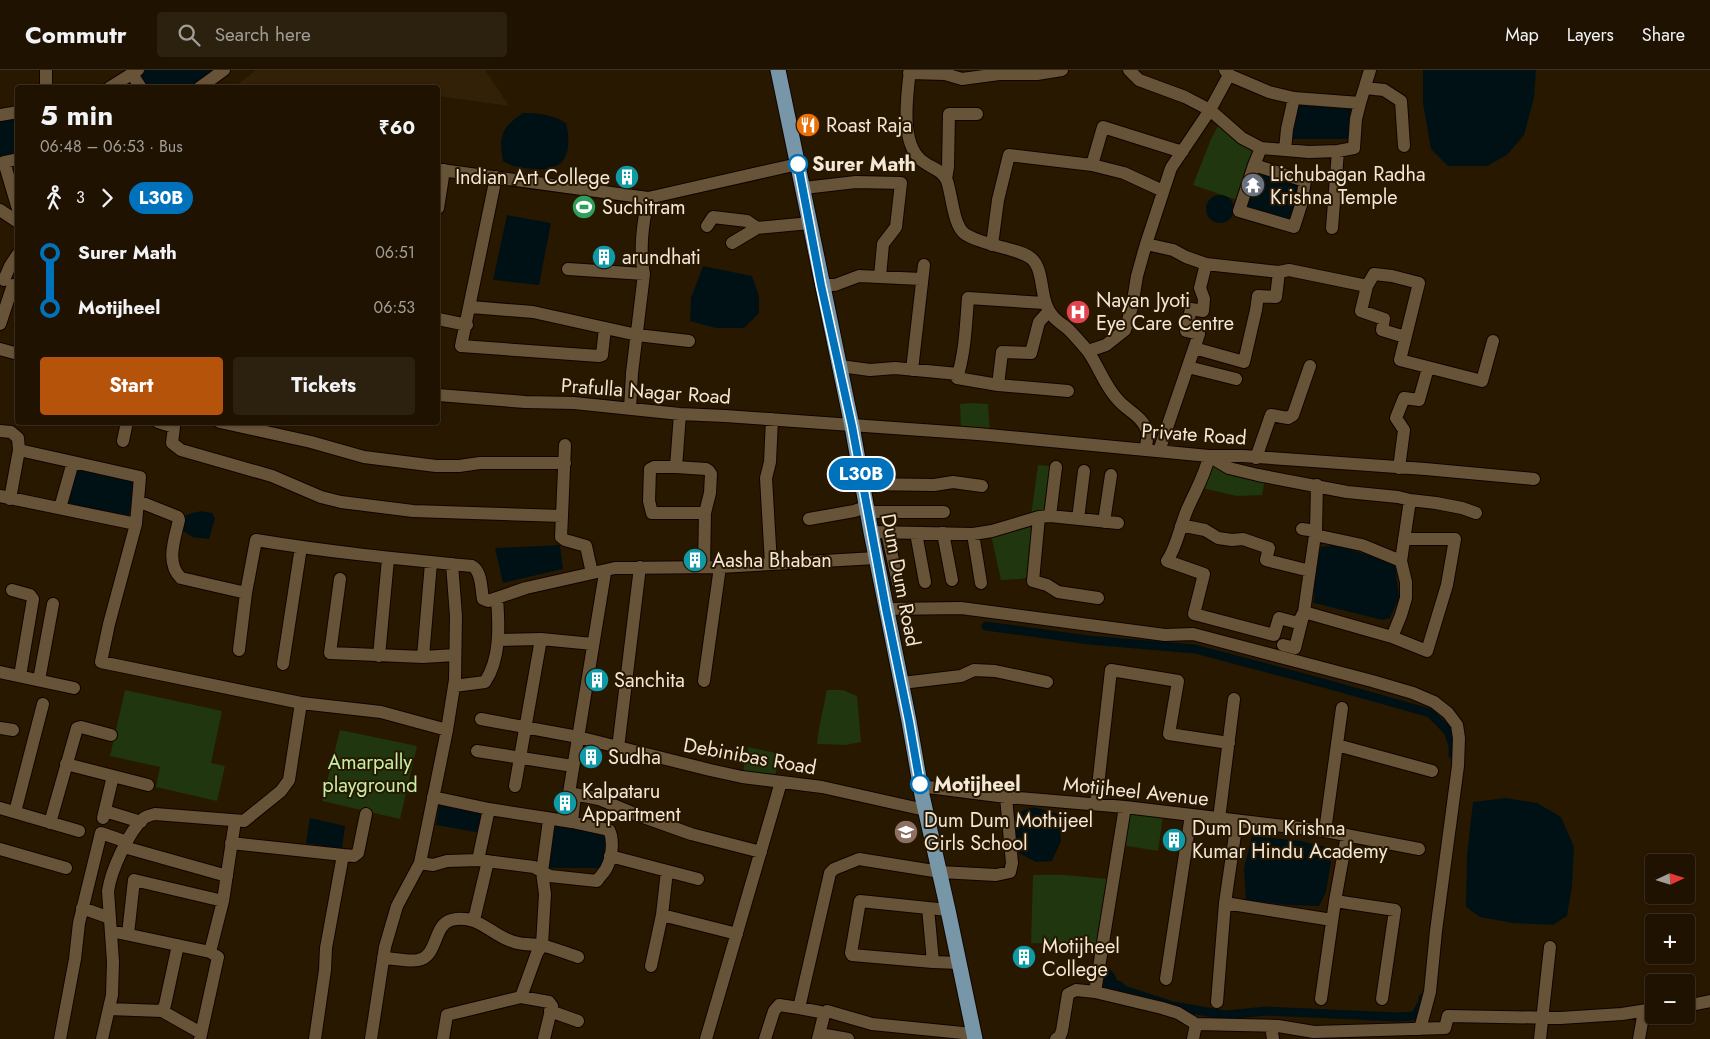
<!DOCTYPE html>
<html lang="en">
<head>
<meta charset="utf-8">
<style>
	body { margin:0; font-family:Jost,sans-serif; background:#2c200f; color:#f1f3f6; height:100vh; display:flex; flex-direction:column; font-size:19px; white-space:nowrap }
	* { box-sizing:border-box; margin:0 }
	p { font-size:16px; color:#a19e99 }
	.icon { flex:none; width:28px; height:28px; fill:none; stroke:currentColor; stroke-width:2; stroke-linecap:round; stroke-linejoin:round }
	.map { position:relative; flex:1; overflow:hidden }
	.details { position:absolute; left:15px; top:15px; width:425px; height:340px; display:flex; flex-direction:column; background:#1f1200; border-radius:5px; box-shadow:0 1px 4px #0004,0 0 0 1px #3c3222 }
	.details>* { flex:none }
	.badge { padding:0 10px; border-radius:16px; font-size:18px; line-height:32px }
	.needle { width:32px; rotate:86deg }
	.buttons { position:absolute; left:1645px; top:784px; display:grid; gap:10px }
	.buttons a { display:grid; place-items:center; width:50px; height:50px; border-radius:5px; background:#1f1200; box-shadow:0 1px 4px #0004,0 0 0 1px #3c3222; font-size:25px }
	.map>.badge { position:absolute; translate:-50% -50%; box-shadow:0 0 0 2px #fff }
	.legs { display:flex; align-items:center; gap:8px; height:55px; padding:0 25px; font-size:16px }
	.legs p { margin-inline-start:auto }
	.overview { display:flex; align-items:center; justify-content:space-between; height:85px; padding:0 25px }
	h1 { font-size:28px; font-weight:700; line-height:38px }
	.action { display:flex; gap:10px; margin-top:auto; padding:10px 25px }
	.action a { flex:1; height:58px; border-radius:5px; background:#b45309; color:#fff; font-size:20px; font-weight:700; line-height:58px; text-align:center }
	.action a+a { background:#2c200f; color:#f1f3f6 }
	ul { padding:0 25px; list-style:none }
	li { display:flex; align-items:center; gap:18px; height:55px; font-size:19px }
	li i { display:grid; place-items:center; width:8px; height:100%; margin:0 6px; background:currentColor }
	li i::after { content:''; width:12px; height:12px; margin:-6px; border:4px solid; border-radius:50%; background:#1f1200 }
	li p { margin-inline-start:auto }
	li:first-child i { background:linear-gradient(#0000 50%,currentColor 0) }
	li:last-child i { background:linear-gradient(currentColor 50%,#0000 0) }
	header { display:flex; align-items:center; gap:30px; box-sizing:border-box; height:70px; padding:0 25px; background:#1f1200; border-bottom:1px solid #3c3222 }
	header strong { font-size:24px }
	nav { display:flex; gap:28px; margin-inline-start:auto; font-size:18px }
	.search { width:350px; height:45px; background:#2c200f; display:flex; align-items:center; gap:12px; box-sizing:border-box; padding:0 18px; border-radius:5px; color:#a19e99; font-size:19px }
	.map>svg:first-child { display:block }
	.built { fill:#322107 }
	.green { fill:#1f360e }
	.water { fill:#001116 }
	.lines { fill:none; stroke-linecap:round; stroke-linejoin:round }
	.canal { stroke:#001116; stroke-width:9 }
	.minor-casing { stroke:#110300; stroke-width:14 }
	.major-casing { stroke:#110300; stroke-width:17 }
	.minor { stroke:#675338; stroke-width:12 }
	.major { stroke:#7797a8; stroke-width:15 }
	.line-1-casing { stroke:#fff; stroke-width:11 }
	.line-1 { stroke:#0072bc; stroke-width:8 }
	.stop-1-dot { fill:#fff; stroke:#0072bc; stroke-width:2.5 }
	.labels { text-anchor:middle; stroke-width:4; stroke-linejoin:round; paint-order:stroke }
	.poi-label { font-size:20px; fill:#f3e7d7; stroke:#291800; text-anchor:start }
	.stop-label { font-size:20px; font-weight:bold; fill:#f3e7d7; stroke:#291800; text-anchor:start }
	.street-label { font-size:20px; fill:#f3e7d7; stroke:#291800 }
	.park-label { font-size:20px; fill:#c2f2a6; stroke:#291800 }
</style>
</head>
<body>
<header>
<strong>Commutr</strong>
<div class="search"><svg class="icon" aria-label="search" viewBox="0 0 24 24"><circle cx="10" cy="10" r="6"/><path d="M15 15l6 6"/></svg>Search here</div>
<nav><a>Map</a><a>Layers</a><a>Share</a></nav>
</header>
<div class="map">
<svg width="1710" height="969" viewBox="0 0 1710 969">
	<rect width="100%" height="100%" fill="#291800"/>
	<path class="built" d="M256,0H485L509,36L438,26V18H233Z"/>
	<path class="green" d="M1219,54L1259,80L1240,131L1193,115L1211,69Z
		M972,333L988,334L990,363L961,360L960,334Z
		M1212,392L1265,409L1262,425L1237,426L1202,418Z
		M1038,395L1056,397L1050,445L1031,446Z
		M1034,451L1030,507L1020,509L1001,510L991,465Z
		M125,620L222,641L211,693L225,696L217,731L156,717L160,697L110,686Z
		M827,620H843L857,626L861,672L845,675L817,674L819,658Z
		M340,660L417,676L400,749L322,731Z
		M748,677L780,684L774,711L742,707Z
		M1128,740L1163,746L1158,781L1122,775Z
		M1033,805H1065L1108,809L1099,876L1031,873Z"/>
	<path class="water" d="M139,0H220L194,17L110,18Z
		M1423,0H1536L1534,28L1524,65L1507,85L1487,96H1448L1431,79L1423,33Z
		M1296,32L1353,37L1349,69H1290Z
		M523,43C538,43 552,44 566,53C573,82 566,103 532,99C521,98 512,97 503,91C498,66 502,57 523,43Z
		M17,48V86L0,89V52Z
		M1263,102L1301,113L1292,154L1240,140L1250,119L1255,121Z
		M1206 139a14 14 0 1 1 28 0a14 14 0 1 1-28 0Z
		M507,145L551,153L539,215L493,210Z
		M703,196L752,206L759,226V243L744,258H716L690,251L691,228Z
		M75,397L137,407L129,445L66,435Z
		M201,441L212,443L215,448L209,469L192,467L183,461L186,445Z
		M560,475L563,499L503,513L495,478Z
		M1336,475L1395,494L1399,528L1390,548L1382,550L1314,533C1314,514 1315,495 1321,477Z
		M1506,728L1537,733L1561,747L1574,777L1572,816L1567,846L1553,855L1513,853L1480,847L1466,837L1467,785L1473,732Z
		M440,729L487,739L482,763L436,755Z
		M1033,737L1058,744L1061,771L1052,791L1036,792L1028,788L1019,783L1012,773L1010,752L1016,743Z
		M310,748L345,756L342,779L306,773Z
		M552,754L608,763L605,798H548Z
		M1252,766L1301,771L1327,777L1331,792L1326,822L1319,836L1288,835L1246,830L1244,798Z
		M1104,895C1113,900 1119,908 1117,919L1110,921L1103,920L1101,915Z"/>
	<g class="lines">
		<path class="canal" d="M986,556L1089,570L1195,579L1327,614L1430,643L1448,661L1453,675V685
			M1118,915L1124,920L1173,936L1225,945L1267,941L1398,947L1415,946L1423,932V928"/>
		<g class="minor-casing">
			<path id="minor" d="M46,0V18
				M910,0C907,26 900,72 921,90C930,98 942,99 947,111C952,125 953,155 965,164C983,176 1020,178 1032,189C1045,201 1039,230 1052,245C1056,251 1064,255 1069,260C1075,266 1081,273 1087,280C1099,296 1104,316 1119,331C1128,341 1143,347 1147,361C1148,367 1146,374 1146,380
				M1129,0L1139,10L1185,27L1210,40L1242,68L1261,78L1309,82L1338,81L1354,78L1356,49L1360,33
				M1225,0L1229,5L1210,40L1171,98L1146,174L1173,180L1186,187L1206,194L1279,202L1289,200L1367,216
				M909,3L945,4L962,9L999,4H1037L1062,0
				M132,4L141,18
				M1229,5L1269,22L1294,28L1360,33L1370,0
				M109,18L138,0
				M199,18L224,0
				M1365,18L1384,20L1401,31L1404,76
				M0,45L18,42
				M1285,80L1287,59L1294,28
				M18,89L4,92L18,139
				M1092,95L1124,103L1163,121
				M1254,95L1305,111L1301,135L1294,157L1239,141L1254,95L1261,78
				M441,100L648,128L798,94
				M496,107L461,276L599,286L602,285L605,258
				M946,109L948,97L949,44H977
				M804,118L856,112L901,113L896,157L883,174L880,207
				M438,138L444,100
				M0,140L18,152
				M707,156L713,147L747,151L757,158L810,153
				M1332,158L1338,81
				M732,173L757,158
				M992,175L998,130L1009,85L1092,95L1103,57L1176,80L1183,81
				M568,199L644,204
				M4,210L10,196L18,184
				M821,215H835L859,206L921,209
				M1044,233L968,228C966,255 965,283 957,308L998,315L1068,321
				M471,237L533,242L637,265L689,271
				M438,249L467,255
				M0,254L13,215
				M1405,267L1382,260L1384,249L1361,241L1367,216L1374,204L1392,206L1419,213L1400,290L1482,311L1493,271
				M1194,278L1244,292L1256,240L1258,226L1276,227L1279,202
				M0,279L18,284
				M1088,281L1106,275L1125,260L1132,237L1137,206L1146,174
				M840,296L870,300L895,298L958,304
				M1188,297L1236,309
				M912,300L924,195
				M998,315L1002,282L1031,283L1039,252L1049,241
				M438,325L525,332L574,333L680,344L725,346L978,364L1209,386H1243L1425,399L1534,409
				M630,339L632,303L644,204C639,179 643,153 648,128
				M680,344L676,397L706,399L709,401L711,404L710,423L705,443L704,496
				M158,352L174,357L172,373L181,380L272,406L321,427L341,432L413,441L562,446L561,467L565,470L586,476L592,503
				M220,352L311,372L364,387L436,396H459L480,393H565
				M0,361L11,362L18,368L19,380L10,429
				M123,371L127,352
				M19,380L73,392
				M1159,381L1199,264L1186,261L1191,239L1203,241L1204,229L1200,218L1206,194
				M1256,388L1271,345L1288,348L1293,345L1310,296
				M676,397H654L650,399L649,431L652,443H705
				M1399,398L1404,360L1396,348L1404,328L1419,330L1428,298
				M863,414L934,415L953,412L982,416
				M0,426L136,454
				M1410,430L1401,491L1406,512V528L1401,545L1392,567L1304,542L1298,553L1279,548L1274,565L1194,544L1204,504L1167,491C1177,477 1180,456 1187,440C1195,421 1205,406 1209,386L1229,398L1258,405L1347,422L1398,427L1410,430L1436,433L1462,438L1476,443
				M138,431L178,447L179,450C175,468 165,493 181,508L246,523
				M60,438L73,392L140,407L136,454L109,554L101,592L301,633
				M868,442H944
				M562,446L565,375
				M1050,446L1056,397
				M1039,447L1033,511L1047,515L1058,522L1098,528
				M809,449L854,441L866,437
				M1078,449L1084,401
				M1104,452L1111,405
				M1181,456L1190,457L1205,460L1218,468L1232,470L1243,469L1269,478L1266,490L1310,501
				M1302,459L1316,461L1315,465
				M1316,461L1317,415
				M871,462L973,464L992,461L1039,447L1050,446L1118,453
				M887,462L898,513
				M916,463L925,512
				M943,463L952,510
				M973,464L981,513
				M771,494L766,408L770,392L772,349
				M607,500L605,503L569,723L599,729L635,744L691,764L761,782
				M340,509L330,583L423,587L455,585
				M12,520L30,525L33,529L20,606
				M886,539L961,538L1165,565L1193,564L1372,611L1413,623L1434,632L1448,643L1457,655L1459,668L1458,696L1436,861L1430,922L1420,959
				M1392,567L1427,581L1447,515L1455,469H1404
				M499,570L541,569L593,574
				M1283,575L1295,578L1304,542L1315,465L1362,475L1401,491
				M239,580L246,523L256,470C328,482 400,489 472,496C482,501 481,519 483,529L488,531L526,518L615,498L720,497L876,488
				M379,586L388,489
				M423,587L431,493
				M283,594L301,477
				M0,602L74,618
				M39,610L53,534
				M704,611L720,497
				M902,613L961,606L974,600L995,601L1047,612
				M454,616L485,612C501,588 499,555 497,528
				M481,649L578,667L710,700L742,707L822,717L925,740
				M0,658L13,660
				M1337,675L1432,701
				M618,678L640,497
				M477,681L573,696
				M66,694L148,715
				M515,716L541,569
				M920,716L1006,727L1125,737L1325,761L1419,779
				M433,727L489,739L572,752L575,724
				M1096,734L1111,600L1178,611L1169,664L1229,673
				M1125,737L1095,922L1162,938L1178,943L1196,954L1278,956L1314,962L1445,958L1448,946L1560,948L1622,944L1654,939
				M0,738L79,761
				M105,741L141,752
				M15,742L43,634
				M103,748L113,706
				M1219,749L1234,629
				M50,753L77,658L81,657L111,665
				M1325,761L1342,638
				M231,773L343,785L326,878L325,900L315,969
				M124,777L227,806
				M0,779L66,798
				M343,785L354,786L358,783L366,744
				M610,786L698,809
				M478,790L489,739
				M420,793L433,795L447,791L478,790L534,797L550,806L597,811C600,806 605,802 607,797C612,787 614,770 609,760L572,752
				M1335,831L1395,840L1382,929
				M1225,833L1332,850
				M82,838L110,848
				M928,838L860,831L851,883L852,885L933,892L928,838L948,840
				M662,845L737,864
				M474,850L488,791
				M111,861L210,882L218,887L200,969
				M128,864L134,810L223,831
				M210,882L223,831L235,751
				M383,888C393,888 409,892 418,890C438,887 433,855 451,850C479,843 491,866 514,872C523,875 532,874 541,875C553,878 566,883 578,887
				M933,892L959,893
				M651,896L662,845L667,801
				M1166,909L1191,745
				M521,927L549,932L552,936L544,969
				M1321,929L1335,831L1347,765
				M1217,932L1225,833L1237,751
				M1686,936L1710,931
				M799,938L820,942L824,945L818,969
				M109,939L162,941L165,935L178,875
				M162,941L201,963
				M550,941L578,951
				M827,941L872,954L973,964
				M1271,956L1273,969
				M820,964L848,969
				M60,969L75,889L79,853L101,763L127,772
				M102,969L112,925L113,892L108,821C111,801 128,762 144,748C147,746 151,745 155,744L244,751L281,721L289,710L301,633L381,642L447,660
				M371,969L385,877L397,836L420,793L447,660L455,610L456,546L452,494
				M443,969L447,945L521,927L537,883L542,875L545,824L542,802L549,750
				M706,969L781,712
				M765,969L774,941L779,935L799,938L830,803L834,799L859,789L940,802L996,805L1010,802L1012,793L1006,727
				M1056,969L1060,966L1062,961L1068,924L1076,920L1095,922
				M1193,969L1196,954
				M1540,969L1550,877
				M1639,969L1644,941"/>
		</g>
		<g class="major-casing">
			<path id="major" d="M778,0L852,356L871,462L909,651L922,725L948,840L975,969"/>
		</g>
		<use href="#minor" class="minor"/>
		<use href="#major" class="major"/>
	</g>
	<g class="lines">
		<g class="line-1-casing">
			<path id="line-1" d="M798,94L821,215L852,356L886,539L909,651L920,714"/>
		</g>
		<use href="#line-1" class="line-1"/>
	</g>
	<defs>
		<g id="restaurant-disc" transform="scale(1.25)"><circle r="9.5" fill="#e8710a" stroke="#291800"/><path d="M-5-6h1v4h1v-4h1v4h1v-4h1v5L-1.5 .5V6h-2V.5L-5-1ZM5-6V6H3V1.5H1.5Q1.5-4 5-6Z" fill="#fff"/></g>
		<g id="building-disc" transform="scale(1.25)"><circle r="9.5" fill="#0f9aa8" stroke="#291800"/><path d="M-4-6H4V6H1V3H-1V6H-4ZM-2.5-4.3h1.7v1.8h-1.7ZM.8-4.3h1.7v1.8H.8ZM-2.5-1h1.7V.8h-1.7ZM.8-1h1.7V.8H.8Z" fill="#fff"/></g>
		<g id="temple-disc" transform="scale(1.25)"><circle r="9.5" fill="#6b7280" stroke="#291800"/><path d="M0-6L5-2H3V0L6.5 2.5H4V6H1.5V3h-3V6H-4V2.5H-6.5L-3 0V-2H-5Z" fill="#fff"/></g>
		<g id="stadium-disc" transform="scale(1.25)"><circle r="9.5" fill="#2e9e5b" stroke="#291800"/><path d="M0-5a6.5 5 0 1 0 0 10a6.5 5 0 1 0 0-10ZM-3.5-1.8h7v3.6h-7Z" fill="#fff"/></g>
		<g id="hospital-disc" transform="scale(1.25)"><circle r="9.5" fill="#e0444e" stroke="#291800"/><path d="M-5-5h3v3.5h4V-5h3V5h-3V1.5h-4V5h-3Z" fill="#fff"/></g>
		<g id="school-disc" transform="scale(1.25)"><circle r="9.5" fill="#8d6e63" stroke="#291800"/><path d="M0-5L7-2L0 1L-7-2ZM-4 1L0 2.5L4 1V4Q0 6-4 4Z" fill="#fff"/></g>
	</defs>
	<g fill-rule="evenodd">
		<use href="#restaurant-disc" x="808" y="55"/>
		<use href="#building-disc" x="627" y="107"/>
		<use href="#temple-disc" x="1253" y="115"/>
		<use href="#stadium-disc" x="584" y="137"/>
		<use href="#building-disc" x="604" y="187"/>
		<use href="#hospital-disc" x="1078" y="242"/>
		<use href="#building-disc" x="695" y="490"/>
		<use href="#building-disc" x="597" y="610"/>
		<use href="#building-disc" x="591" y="687"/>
		<use href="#building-disc" x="565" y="733"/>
		<use href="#school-disc" x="906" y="762"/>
		<use href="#building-disc" x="1174" y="770"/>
		<use href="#building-disc" x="1024" y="887"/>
	</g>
	<g class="stop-1-dot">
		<circle cx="798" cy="94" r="9"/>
		<circle cx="920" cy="714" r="9"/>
	</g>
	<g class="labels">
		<g class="poi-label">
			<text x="826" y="62">Roast Raja</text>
			<text x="1270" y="111">Lichubagan Radha<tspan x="1270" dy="23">Krishna Temple</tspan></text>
			<text x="610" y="114" text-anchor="end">Indian Art College</text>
			<text x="602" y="144">Suchitram</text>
			<text x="622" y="194">arundhati</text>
			<text x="1096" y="237">Nayan Jyoti<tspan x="1096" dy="23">Eye Care Centre</tspan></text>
			<text x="712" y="497">Aasha Bhaban</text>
			<text x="614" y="617">Sanchita</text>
			<text x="608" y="694">Sudha</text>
			<text x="582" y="728">Kalpataru<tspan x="582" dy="23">Appartment</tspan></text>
			<text x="924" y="757">Dum Dum Mothijeel<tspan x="924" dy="23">Girls School</tspan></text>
			<text x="1192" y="765">Dum Dum Krishna<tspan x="1192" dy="23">Kumar Hindu Academy</tspan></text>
			<text x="1042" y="883">Motijheel<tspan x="1042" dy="23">College</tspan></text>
		</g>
		<g class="stop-label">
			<text x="812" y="101">Surer Math</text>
			<text x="934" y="721">Motijheel</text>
		</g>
		<g class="street-label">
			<text transform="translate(646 321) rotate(4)" y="7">Prafulla Nagar Road</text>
			<text transform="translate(1194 364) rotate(4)" y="7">Private Road</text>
			<text transform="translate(901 510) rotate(79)" y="7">Dum Dum Road</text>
			<text transform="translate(750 686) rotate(10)" y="7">Debinibas Road</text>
			<text transform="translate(1136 721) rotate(6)" y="7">Motijheel Avenue</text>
		</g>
		<g class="park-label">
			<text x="370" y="699">Amarpally<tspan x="370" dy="23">playground</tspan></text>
		</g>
	</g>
</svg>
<div class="buttons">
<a><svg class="needle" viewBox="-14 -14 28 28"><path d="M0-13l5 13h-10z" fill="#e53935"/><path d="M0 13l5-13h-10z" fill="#a19e99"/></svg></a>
<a>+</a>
<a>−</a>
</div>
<b class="badge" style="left:861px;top:404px;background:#0072bc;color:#fff">L30B</b>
<section class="details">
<div class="overview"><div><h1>5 min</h1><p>06:48 – 06:53 · Bus</p></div><b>₹60</b></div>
<div class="legs"><svg class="icon" aria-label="walk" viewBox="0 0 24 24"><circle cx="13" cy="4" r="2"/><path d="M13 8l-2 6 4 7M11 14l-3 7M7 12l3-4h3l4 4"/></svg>3<svg class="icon" aria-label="forward" viewBox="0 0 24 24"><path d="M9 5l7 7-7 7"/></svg><b class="badge" style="background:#0072bc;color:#fff">L30B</b></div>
<ul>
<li><i style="color:#0072bc"></i><b>Surer Math</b><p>06:51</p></li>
<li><i style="color:#0072bc"></i><b>Motijheel</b><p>06:53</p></li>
</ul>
<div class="action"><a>Start</a><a>Tickets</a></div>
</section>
</div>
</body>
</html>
